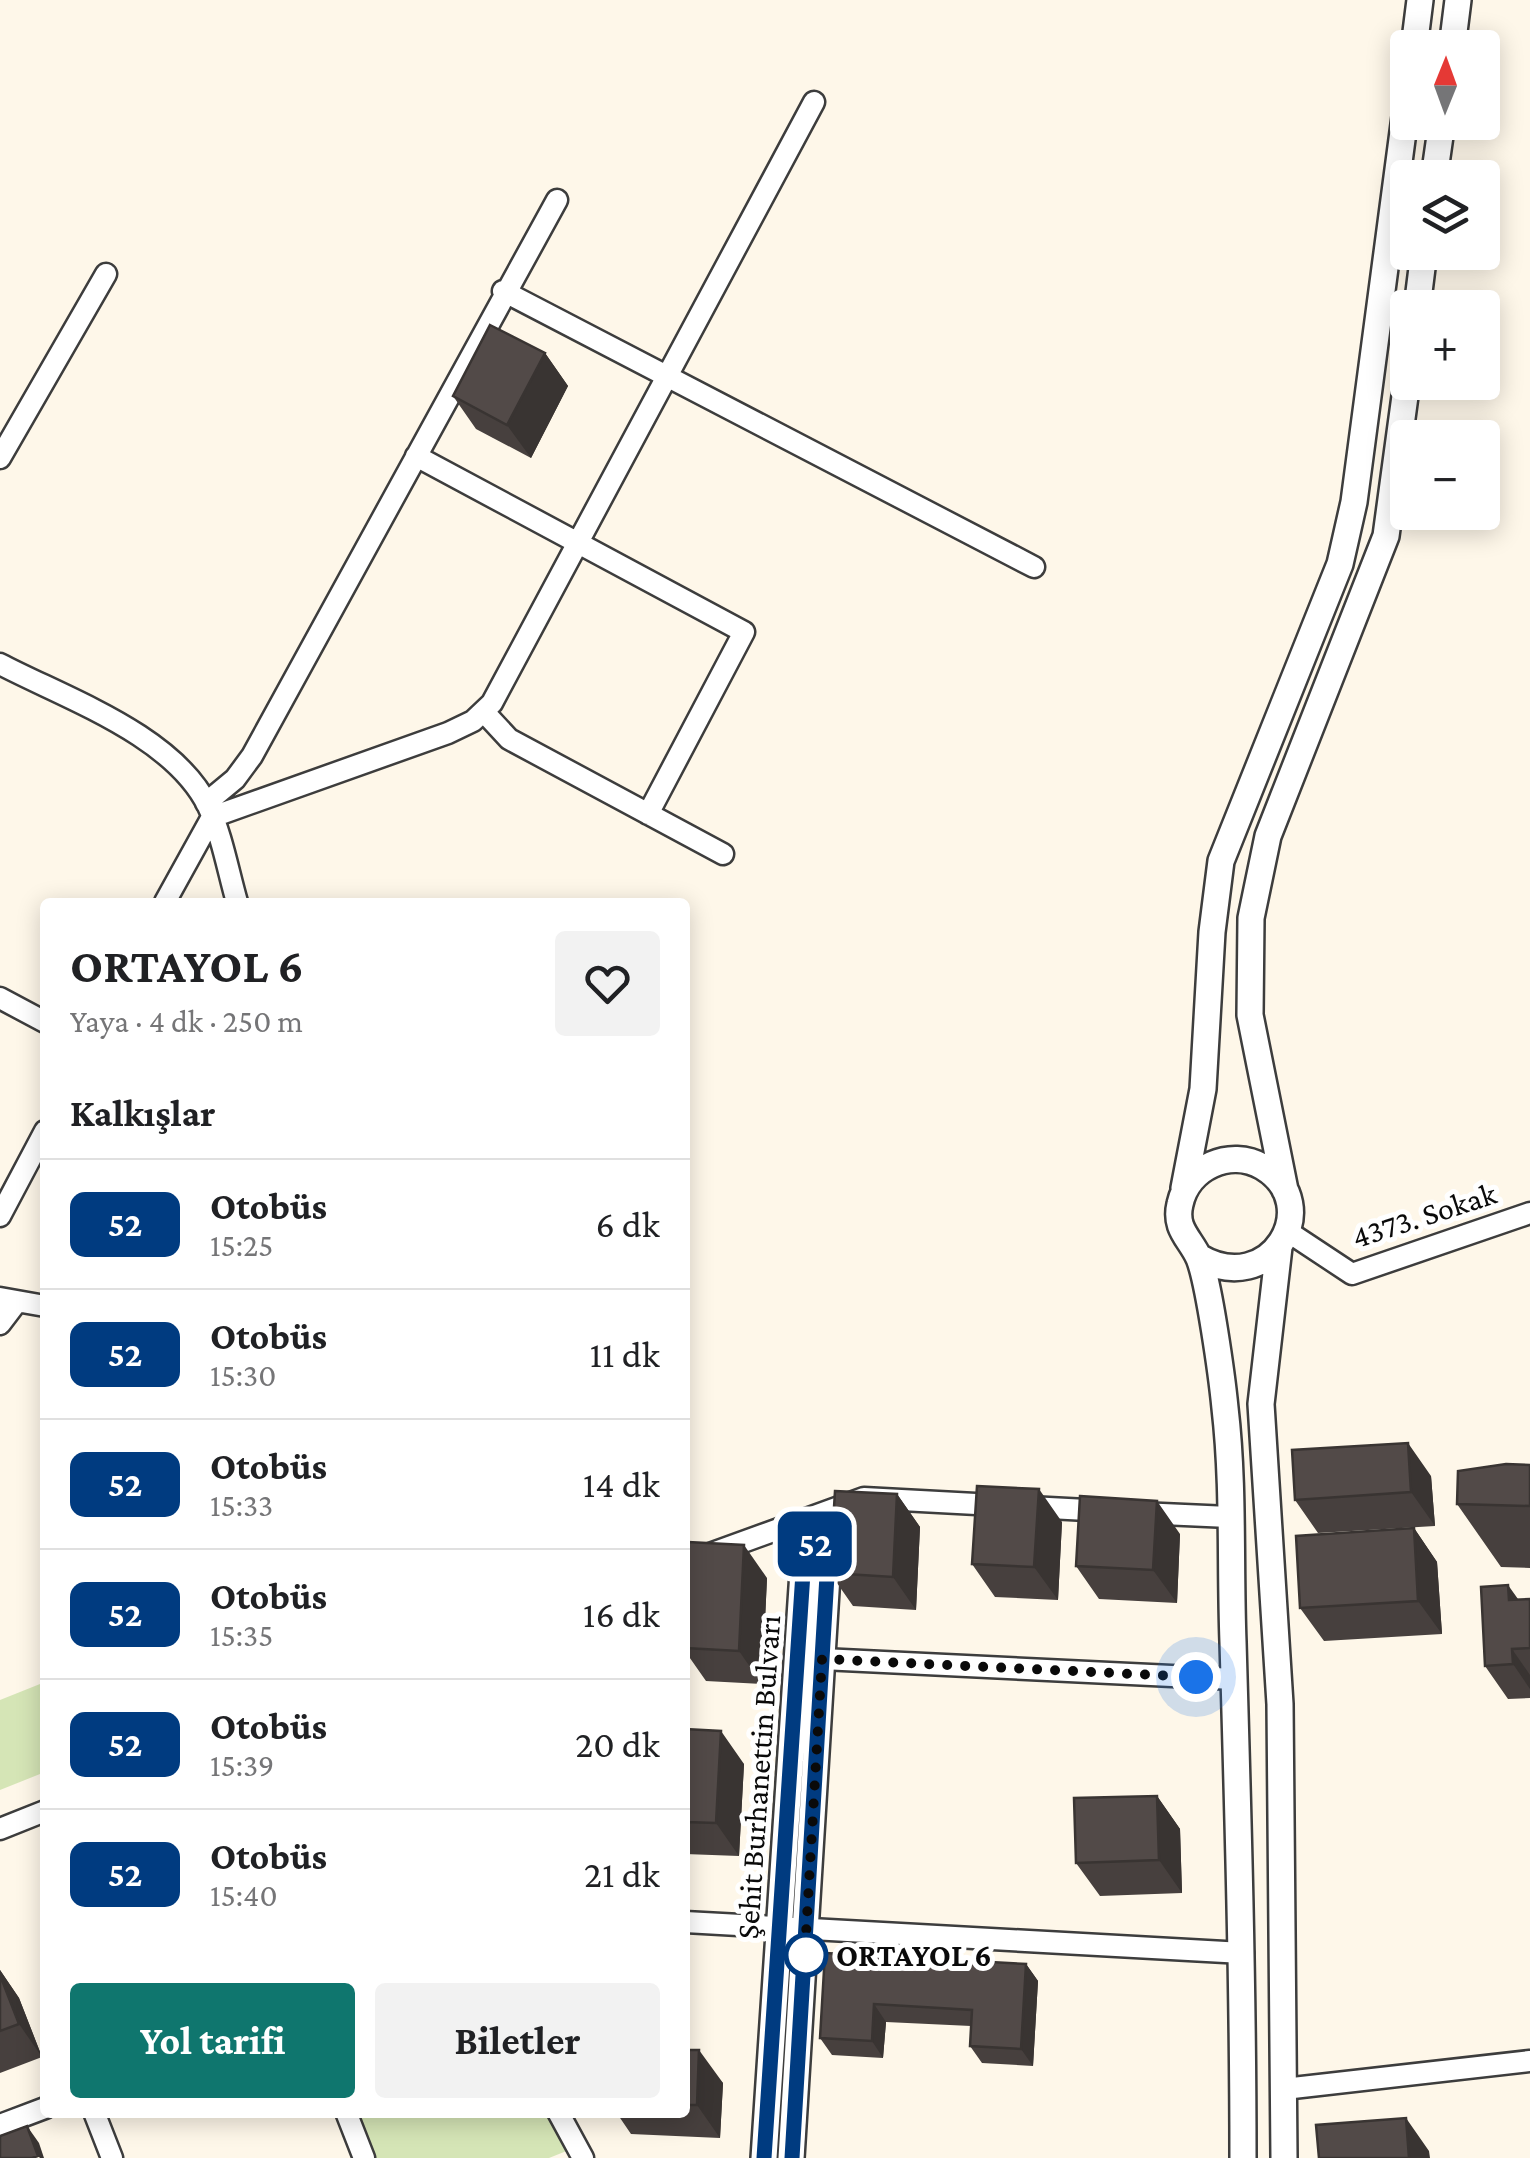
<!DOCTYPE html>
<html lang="tr">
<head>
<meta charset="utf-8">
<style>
	body { margin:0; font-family:"Crimson Pro",serif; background:#f2f2f2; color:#202124; height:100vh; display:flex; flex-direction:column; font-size:38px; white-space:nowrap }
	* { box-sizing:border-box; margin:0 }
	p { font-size:32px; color:#757577 }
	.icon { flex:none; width:55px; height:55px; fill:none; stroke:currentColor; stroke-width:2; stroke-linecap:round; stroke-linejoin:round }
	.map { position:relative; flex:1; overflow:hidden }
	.panel { position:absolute; left:40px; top:898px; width:650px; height:1220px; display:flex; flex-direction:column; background:#fff; border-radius:10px; box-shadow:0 5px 25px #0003 }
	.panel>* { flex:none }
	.badge { padding:0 20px; border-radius:15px; font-size:35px; line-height:65px }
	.needle { width:65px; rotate:1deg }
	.tools { position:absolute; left:1390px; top:30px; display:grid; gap:20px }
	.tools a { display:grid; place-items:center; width:110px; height:110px; border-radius:10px; background:#fff; box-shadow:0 5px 25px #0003; font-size:50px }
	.you { position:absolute; width:50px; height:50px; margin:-25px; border:8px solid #fff; border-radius:50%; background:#1a73e8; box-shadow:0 0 0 15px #1a73e833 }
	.map>.badge { position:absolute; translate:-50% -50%; box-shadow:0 0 0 5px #fff }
	h2 { padding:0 30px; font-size:38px; line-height:90px }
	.round { display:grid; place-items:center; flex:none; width:105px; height:105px; border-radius:10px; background:#f2f2f2 }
	.head { display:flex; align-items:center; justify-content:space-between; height:170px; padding:0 30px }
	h1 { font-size:48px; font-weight:700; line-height:75px }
	.cta { display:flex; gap:20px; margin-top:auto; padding:20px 30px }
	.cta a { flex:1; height:115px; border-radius:10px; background:#0f766e; color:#fff; font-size:40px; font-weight:700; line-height:115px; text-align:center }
	.cta a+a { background:#f2f2f2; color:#202124 }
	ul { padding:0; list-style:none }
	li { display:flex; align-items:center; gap:30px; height:130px; padding:0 30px; border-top:2px solid #e0e0e0 }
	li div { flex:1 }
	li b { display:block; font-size:38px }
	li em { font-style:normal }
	li .badge { min-width:110px; font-weight:700; text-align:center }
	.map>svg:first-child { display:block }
	.green { fill:#d5e5b6 }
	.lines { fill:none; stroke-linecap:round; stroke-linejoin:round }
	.minor-casing { stroke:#3d3d3d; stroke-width:25 }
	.tertiary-casing { stroke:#3d3d3d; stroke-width:30 }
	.minor { stroke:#fff; stroke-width:20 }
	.tertiary { stroke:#fff; stroke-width:25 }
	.wall { fill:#47403e }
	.shaded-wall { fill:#393432 }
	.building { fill:#524a48; stroke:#393432; stroke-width:2.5 }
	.line-casing { stroke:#fff; stroke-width:22 }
	.line { stroke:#003b80; stroke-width:15 }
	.walk { stroke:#0a0a0a; stroke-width:10; stroke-dasharray:0 18 }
	.stop-dot { fill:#fff; stroke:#003b80; stroke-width:5 }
	.labels { text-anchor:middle; stroke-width:10; stroke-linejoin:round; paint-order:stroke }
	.street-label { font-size:32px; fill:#0a0a0a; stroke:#fff }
	.stop-label { font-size:32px; font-weight:bold; fill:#0a0a0a; stroke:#fff; text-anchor:start }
</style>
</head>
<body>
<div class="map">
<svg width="1530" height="2158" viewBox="0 0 1530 2158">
	<rect width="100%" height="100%" fill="#fef7e9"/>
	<path class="green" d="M45,1682V1772L0,1790V1700Z
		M358,2113H553L574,2148L549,2158H376Z"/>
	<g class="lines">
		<g class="minor-casing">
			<path id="minor" d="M503,291L1034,567
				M416,456L744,632L648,814
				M0,458L106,274
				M0,664C67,699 173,735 208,806C222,835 228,871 237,902
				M484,712L509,739L723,854
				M206,803L235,779L252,756L557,200
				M165,902L212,817L448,733L473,721L492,703L814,102
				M0,998L45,1022
				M0,1216L45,1131
				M1287,1231L1352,1274L1530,1213
				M0,1298L45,1306
				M0,1324L16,1303
				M1140,1513L1229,1517
				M685,1563L864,1498L1106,1511
				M822,1659L1234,1679
				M0,1829L45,1811
				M685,1922L1243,1953
				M1284,2089L1530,2061
				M94,2112L112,2158
				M346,2112L364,2158
				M558,2112L583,2158
				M0,2125L45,2108"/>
		</g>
		<g class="tertiary-casing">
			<path id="tertiary" d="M1414,48L1420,0
				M1452,48L1458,0
				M1434,178L1442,122
				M1417,308L1424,252
				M1184,1188L1203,1089L1212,932L1221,861L1340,564L1354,502L1408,94
				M1285,1190L1250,1015L1251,918L1268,836L1386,536L1408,374
				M1279,1247L1261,1404L1280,1704L1284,2158
				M1199,1257C1270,1299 1326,1205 1263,1167C1230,1148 1188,1167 1180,1204C1174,1229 1190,1238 1199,1258C1209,1283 1222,1377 1225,1408C1234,1485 1230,1565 1233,1642C1238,1814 1243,1986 1243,2158
				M764,2158L804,1557L815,1544L828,1559L791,2158"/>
		</g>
		<use href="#minor" class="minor"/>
		<use href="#tertiary" class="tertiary"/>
	</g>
	<path class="wall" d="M545,353L568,386L531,458L476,429L453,396Z
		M1530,1465V1568L1501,1567L1457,1504Z
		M1431,1476L1435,1526L1318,1533L1295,1500Z
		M897,1494L920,1527L916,1610L853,1606L830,1573Z
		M1062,1522L1058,1600L995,1597L972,1564Z
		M1414,1528L1437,1562L1442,1634L1324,1641L1300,1608Z
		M1180,1534L1177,1603L1099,1599L1076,1566Z
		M767,1578L762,1684L706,1681L685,1651V1607Z
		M1518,1599H1530V1698L1508,1699L1485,1666Z
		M685,1729L744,1764L739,1856L685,1854Z
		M1157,1796L1180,1829L1182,1893L1100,1896L1076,1863Z
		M825,1953L1026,1964L1038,1981L1033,2066L982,2063L970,2046L971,2026L886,2022L883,2058L832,2055L820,2038Z
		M0,1970L19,1998L42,2057L0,2073Z
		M685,2050L723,2083L720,2138L631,2134L616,2112H685Z"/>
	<path class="shaded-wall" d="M545,353L568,386L531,458L507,425Z
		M1408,1443L1431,1476L1435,1526L1411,1492Z
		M1039,1489L1062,1522L1058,1600L1034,1567Z
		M897,1494L920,1527L916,1610L893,1577Z
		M1157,1501L1180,1534L1177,1603L1153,1570Z
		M1414,1528L1437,1562L1442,1634L1418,1601Z
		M744,1545L767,1578L762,1684L739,1651Z
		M1508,1585L1530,1616L1509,1600Z
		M1512,1649L1530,1675V1689L1513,1664Z
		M721,1731L744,1764L739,1856L716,1823Z
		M1157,1796L1180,1829L1182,1893L1159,1860Z
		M1026,1964L1038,1981L1033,2066L1021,2049Z
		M0,1970L19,1998L42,2057L19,2024L0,1975Z
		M874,2004L886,2022L883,2058L872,2041Z
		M699,2050L723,2083L720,2138L697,2105Z
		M1406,2118L1429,2151L1430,2158H1409Z
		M27,2126L39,2143L44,2158H40L38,2156Z"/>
	<path class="building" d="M490,325L545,353L507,425L453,396Z
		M1408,1443L1411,1492L1295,1500L1292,1450Z
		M1506,1464L1530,1465V1506L1457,1504L1458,1471Z
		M977,1486L1039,1489L1034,1567L972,1564Z
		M835,1491L897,1494L893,1577L830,1573Z
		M1080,1496L1157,1501L1153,1570L1076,1566Z
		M1414,1528L1418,1601L1300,1608L1296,1536Z
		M688,1542L744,1545L739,1651L685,1648V1607Z
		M1508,1585L1509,1600L1530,1599V1648L1512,1649L1513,1664L1485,1666L1481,1587Z
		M685,1729L721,1731L716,1823L685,1822Z
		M1157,1796L1159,1860L1076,1863L1074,1798Z
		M825,1953L1026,1964L1021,2049L970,2046L972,2010L874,2004L872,2041L820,2038Z
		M0,1975L19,2024L0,2031Z
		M685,2050H699L697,2105H685Z
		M1406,2118L1409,2158H1319L1316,2125Z
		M27,2126L38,2156L32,2158H0V2136Z"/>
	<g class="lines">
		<g class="line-casing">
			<path id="line" d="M764,2158L804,1558L815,1544L828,1559L792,2158"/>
		</g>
		<use href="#line" class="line"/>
		<path class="walk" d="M806,1955L804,1969L822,1659L1196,1677"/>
	</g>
	<circle class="stop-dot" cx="806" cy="1955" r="20"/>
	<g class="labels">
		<g class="street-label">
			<text transform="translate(1424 1215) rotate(-18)" y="11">4373. Sokak</text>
			<text transform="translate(758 1777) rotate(-86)" y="11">Şehit Burhanettin Bulvarı</text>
		</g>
		<g class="stop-label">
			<text x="836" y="1966">ORTAYOL 6</text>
		</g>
	</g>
</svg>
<div class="tools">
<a><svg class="needle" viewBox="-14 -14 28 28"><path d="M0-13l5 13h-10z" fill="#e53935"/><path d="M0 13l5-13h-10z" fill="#757577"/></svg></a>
<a><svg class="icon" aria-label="layers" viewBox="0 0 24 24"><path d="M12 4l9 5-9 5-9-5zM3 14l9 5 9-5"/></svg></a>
<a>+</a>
<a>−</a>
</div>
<div class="you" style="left:1196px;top:1677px"></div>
<b class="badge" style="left:815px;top:1544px;background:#003b80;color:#fff">52</b>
<section class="panel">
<div class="head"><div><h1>ORTAYOL 6</h1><p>Yaya · 4 dk · 250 m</p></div><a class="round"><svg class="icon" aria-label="heart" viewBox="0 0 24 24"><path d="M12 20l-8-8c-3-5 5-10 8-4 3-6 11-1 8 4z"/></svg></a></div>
<h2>Kalkışlar</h2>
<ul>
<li><span class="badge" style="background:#003b80;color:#fff">52</span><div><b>Otobüs</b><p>15:25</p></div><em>6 dk</em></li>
<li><span class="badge" style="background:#003b80;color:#fff">52</span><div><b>Otobüs</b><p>15:30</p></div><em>11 dk</em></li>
<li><span class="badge" style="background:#003b80;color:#fff">52</span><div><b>Otobüs</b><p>15:33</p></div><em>14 dk</em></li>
<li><span class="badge" style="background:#003b80;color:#fff">52</span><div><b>Otobüs</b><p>15:35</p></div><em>16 dk</em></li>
<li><span class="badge" style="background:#003b80;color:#fff">52</span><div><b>Otobüs</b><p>15:39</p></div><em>20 dk</em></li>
<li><span class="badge" style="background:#003b80;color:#fff">52</span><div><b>Otobüs</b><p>15:40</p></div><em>21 dk</em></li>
</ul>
<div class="cta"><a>Yol tarifi</a><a>Biletler</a></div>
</section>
</div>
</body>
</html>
